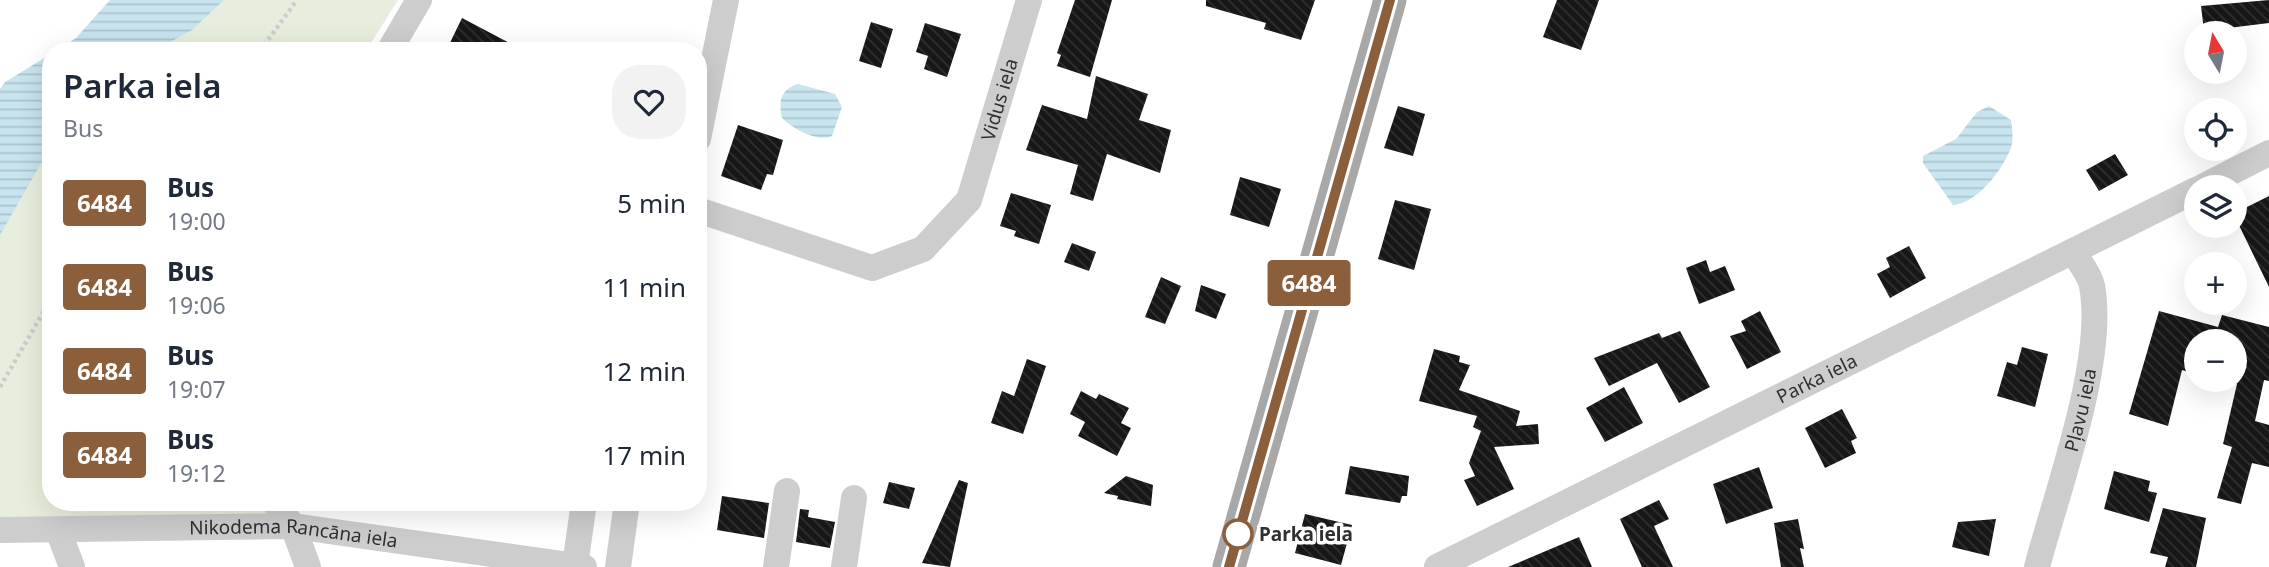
<!DOCTYPE html>
<html lang="en">
<head>
<meta charset="utf-8">
<style>
	body { margin:0; font-family:"Noto Sans",sans-serif; background:#f2f2f3; color:#1f2937; height:100vh; display:flex; flex-direction:column; font-size:26px; white-space:nowrap }
	* { box-sizing:border-box; margin:0 }
	p { font-size:23px; color:#747a83 }
	.icon { flex:none; width:38px; height:38px; fill:none; stroke:currentColor; stroke-width:2; stroke-linecap:round; stroke-linejoin:round }
	.map { position:relative; flex:1; overflow:hidden }
	.panel { position:absolute; left:42px; top:42px; width:665px; height:469px; display:flex; flex-direction:column; background:#fff; border-radius:28px; box-shadow:0 7px 28px #0002 }
	.panel>* { flex:none }
	.badge { padding:0 14px; border-radius:5px; font-size:24px; line-height:46px }
	.needle { width:46px; rotate:350deg }
	.tools { position:absolute; left:2184px; top:21px; display:grid; gap:14px }
	.tools a { display:grid; place-items:center; width:63px; height:63px; border-radius:50%; background:#fff; box-shadow:0 7px 28px #0002; font-size:35px }
	.map>.badge { position:absolute; translate:-50% -50%; box-shadow:0 0 0 4px #fff }
	.round { display:grid; place-items:center; flex:none; width:74px; height:74px; border-radius:28px; background:#f2f2f3 }
	.headline { display:flex; align-items:center; justify-content:space-between; height:119px; padding:0 21px }
	h1 { font-size:33px; font-weight:600; line-height:52px }
	ul { padding:0; list-style:none }
	li { display:flex; align-items:center; gap:21px; height:84px; padding:0 21px }
	li div { flex:1 }
	li b { display:block; font-size:26px }
	li em { font-style:normal }
	li .badge { min-width:77px; font-weight:700; text-align:center }
	.map>svg:first-child { display:block }
	.grass { fill:#e8eedd }
	.water { fill:url(#water-rules) }
	.building { fill:url(#building-back-hatch) }
	.lines { fill:none; stroke-linecap:round; stroke-linejoin:round }
	.path { stroke:#cdcdcd; stroke-width:4.5; stroke-dasharray:3.5 3.5; stroke-linecap:butt }
	.minor { stroke:#cdcdcd; stroke-width:26 }
	.major { stroke:#a8a8a8; stroke-width:33 }
	.line-casing { stroke:#fff; stroke-width:16 }
	.line { stroke:#8b5e3c; stroke-width:10 }
	.stop-dot { fill:#fff; stroke:#8b5e3c; stroke-width:3.5 }
	.labels { text-anchor:middle; stroke-width:7; stroke-linejoin:round; paint-order:stroke }
	.street-label { font-size:19px; fill:#303030; stroke:#fff }
	.stop-label { font-size:19px; font-weight:bold; fill:#303030; stroke:#fff; text-anchor:start }
</style>
</head>
<body>
<div class="map">
<svg width="2269" height="567" viewBox="0 0 2269 567">
	<defs>
		<pattern id="water-rules" width="6" height="5" patternUnits="userSpaceOnUse" patternTransform="scale(1.75)"><rect width="6" height="5" fill="#c8e4ef"/><path d="M0 2.5h6" fill="none" stroke="#acc4cd"/></pattern>
		<pattern id="building-back-hatch" width="6" height="6" patternUnits="userSpaceOnUse" patternTransform="scale(1.75)"><rect width="6" height="6" fill="#171717"/><path d="M-1 5l2 2M0 0l6 6M5-1l2 2" fill="none" stroke="#303030"/></pattern>
	</defs>
	<rect width="100%" height="100%" fill="#fff"/>
	<path class="grass" d="M150,0H398L366,51H103Z
		M51,95V502H282L293,526L0,518V146Z"/>
	<path class="water" d="M110,0H224L192,30L154,51H56L76,38Z
		M51,54V146L0,235V89L5,82Z
		M798,84L835,94L842,107L832,136C815,142 794,129 782,118C778,101 781,89 798,84Z
		M1989,106L2011,120C2012,128 2014,139 2011,148C2002,170 1978,203 1953,205L1923,163V156L1956,139L1977,112Z"/>
	<path class="building" d="M1075,0H1112L1090,77L1057,66L1061,55L1057,53Z
		M1206,0H1315L1301,40L1264,29L1266,23L1206,6Z
		M1557,0H1599L1581,50L1543,37Z
		M2269,0V23L2204,31L2201,6Z
		M462,18L525,51H446Z
		M871,22L893,29L881,68L859,61Z
		M925,23L961,34L947,77L924,69L928,56L916,52Z
		M1096,76L1148,94L1139,120L1171,130L1160,173L1107,154L1093,201L1070,194L1078,165L1026,150L1042,105L1087,119Z
		M1398,106L1425,114L1413,156L1384,148Z
		M738,125L783,140L773,175L767,174L761,190L721,176Z
		M2115,154L2128,175L2099,191L2086,170Z
		M1240,177L1281,189L1269,227L1230,215Z
		M1011,193L1051,205L1039,244L1014,236L1016,231L1000,226Z
		M2269,196V287L2235,217V213Z
		M1395,200L1431,209L1414,270L1378,259Z
		M1072,243L1096,252L1089,271L1064,262Z
		M1909,246L1926,278L1890,298L1877,274L1890,267L1886,258Z
		M1706,260L1710,272L1725,266L1735,290L1699,304L1686,268Z
		M1161,277L1181,286L1165,324L1145,317Z
		M1201,285L1226,294L1216,319L1195,311Z
		M1760,311L1781,352L1747,369L1730,336L1746,331L1741,321Z
		M2159,311L2218,327L2222,315L2269,327V381L2264,380L2255,421L2269,425V467L2252,463L2241,504L2217,498L2232,447L2223,444L2237,384L2220,380H2235V341H2196V374L2182,370L2168,426L2129,414Z
		M1680,331L1710,387L1679,403L1657,363L1609,386L1594,358L1659,333L1662,338Z
		M2022,347L2048,354L2035,407L1997,396L2007,362L2017,365Z
		M1434,349L1460,356L1459,362L1470,365L1459,390L1520,411L1516,426L1538,424L1539,444L1494,447L1514,489L1477,506L1464,480L1475,476L1469,463L1481,431L1473,427L1477,416L1419,401Z
		M1027,359L1046,366L1023,434L991,423L1002,391L1014,396Z
		M1624,387L1643,423L1605,442L1586,408Z
		M1081,391L1096,399L1099,394L1129,408L1121,423L1131,428L1117,456L1078,436L1085,422L1070,414Z
		M1842,409L1857,438L1851,441L1856,453L1825,468L1805,428Z
		M1350,466L1409,476L1407,496H1402L1400,503L1345,494Z
		M1759,467L1773,508L1726,524L1713,484Z
		M2114,471L2150,481L2148,491L2157,493L2149,522L2104,509Z
		M1126,476L1153,485L1151,506L1117,499L1118,496L1104,493Z
		M959,480L968,483L950,567L922,563Z
		M889,482L915,488L909,509L883,503Z
		M722,496L769,503L764,538L717,530Z
		M1659,500L1669,519L1654,526L1673,567H1642L1620,519Z
		M2163,508L2206,518L2196,567H2165L2168,557L2150,553Z
		M800,509L809,510L808,517L835,522L830,548L796,542Z
		M1305,514L1352,525L1341,565L1295,553Z
		M1798,519L1804,549L1800,548L1804,567H1781L1774,523Z
		M1996,519L1989,556L1952,547L1958,522Z
		M1579,537L1592,567H1508Z"/>
	<g class="lines">
		<path class="path" d="M260,51L297,0
			M0,387L51,299"/>
		<g class="minor">
			<path d="M389,51L419,0"/>
			<path d="M698,139L726,0"/>
			<path d="M2202,187L2269,153"/>
			<path id="s1" d="M698,210L872,268L923,249L969,200L1029,0"/>
			<path d="M274,502L293,526L308,567"/>
			<path id="s2" d="M0,530L293,526L584,567"/>
			<path d="M58,530L72,567"/>
			<path d="M575,566L584,502"/>
			<path d="M618,567L627,502"/>
			<path d="M776,567L787,491"/>
			<path d="M844,567L854,498"/>
			<path id="s3" d="M1437,567L2196,190"/>
			<path id="s4" d="M2037,567C2057,491 2106,360 2092,286C2090,275 2080,263 2074,253"/>
		</g>
		<path class="major" d="M1229,567L1390,0"/>
	</g>
	<g class="lines">
		<g class="line-casing">
			<path id="line" d="M1229,567L1390,0"/>
		</g>
		<use href="#line" class="line"/>
	</g>
	<circle class="stop-dot" cx="1238" cy="534" r="14"/>
	<g class="labels">
		<g class="street-label">
			<text dy="7" stroke="none"><textPath href="#s1" startOffset="410">Vidus iela</textPath></text>
			<text dy="7" stroke="none"><textPath href="#s3" startOffset="424">Parka iela</textPath></text>
			<text dy="7" stroke="none"><textPath href="#s4" startOffset="163">Pļavu iela</textPath></text>
			<text dy="7" stroke="none"><textPath href="#s2" startOffset="294">Nikodema Rancāna iela</textPath></text>
		</g>
		<g class="stop-label">
			<text x="1259" y="541">Parka iela</text>
		</g>
	</g>
</svg>
<div class="tools">
<a><svg class="needle" viewBox="-14 -14 28 28"><path d="M0-13l5 13h-10z" fill="#e53935"/><path d="M0 13l5-13h-10z" fill="#747a83"/></svg></a>
<a><svg class="icon" aria-label="locate" viewBox="0 0 24 24"><circle cx="12" cy="12" r="6"/><path d="M12 2v4M12 18v4M2 12h4M18 12h4"/></svg></a>
<a><svg class="icon" aria-label="layers" viewBox="0 0 24 24"><path d="M12 4l9 5-9 5-9-5zM3 14l9 5 9-5"/></svg></a>
<a>+</a>
<a>−</a>
</div>
<b class="badge" style="left:1309px;top:283px;background:#8b5e3c;color:#fff">6484</b>
<section class="panel">
<div class="headline"><div><h1>Parka iela</h1><p>Bus</p></div><a class="round"><svg class="icon" aria-label="heart" viewBox="0 0 24 24"><path d="M12 20l-8-8c-3-5 5-10 8-4 3-6 11-1 8 4z"/></svg></a></div>
<ul>
<li><span class="badge" style="background:#8b5e3c;color:#fff">6484</span><div><b>Bus</b><p>19:00</p></div><em>5 min</em></li>
<li><span class="badge" style="background:#8b5e3c;color:#fff">6484</span><div><b>Bus</b><p>19:06</p></div><em>11 min</em></li>
<li><span class="badge" style="background:#8b5e3c;color:#fff">6484</span><div><b>Bus</b><p>19:07</p></div><em>12 min</em></li>
<li><span class="badge" style="background:#8b5e3c;color:#fff">6484</span><div><b>Bus</b><p>19:12</p></div><em>17 min</em></li>
</ul>
</section>
</div>
</body>
</html>
